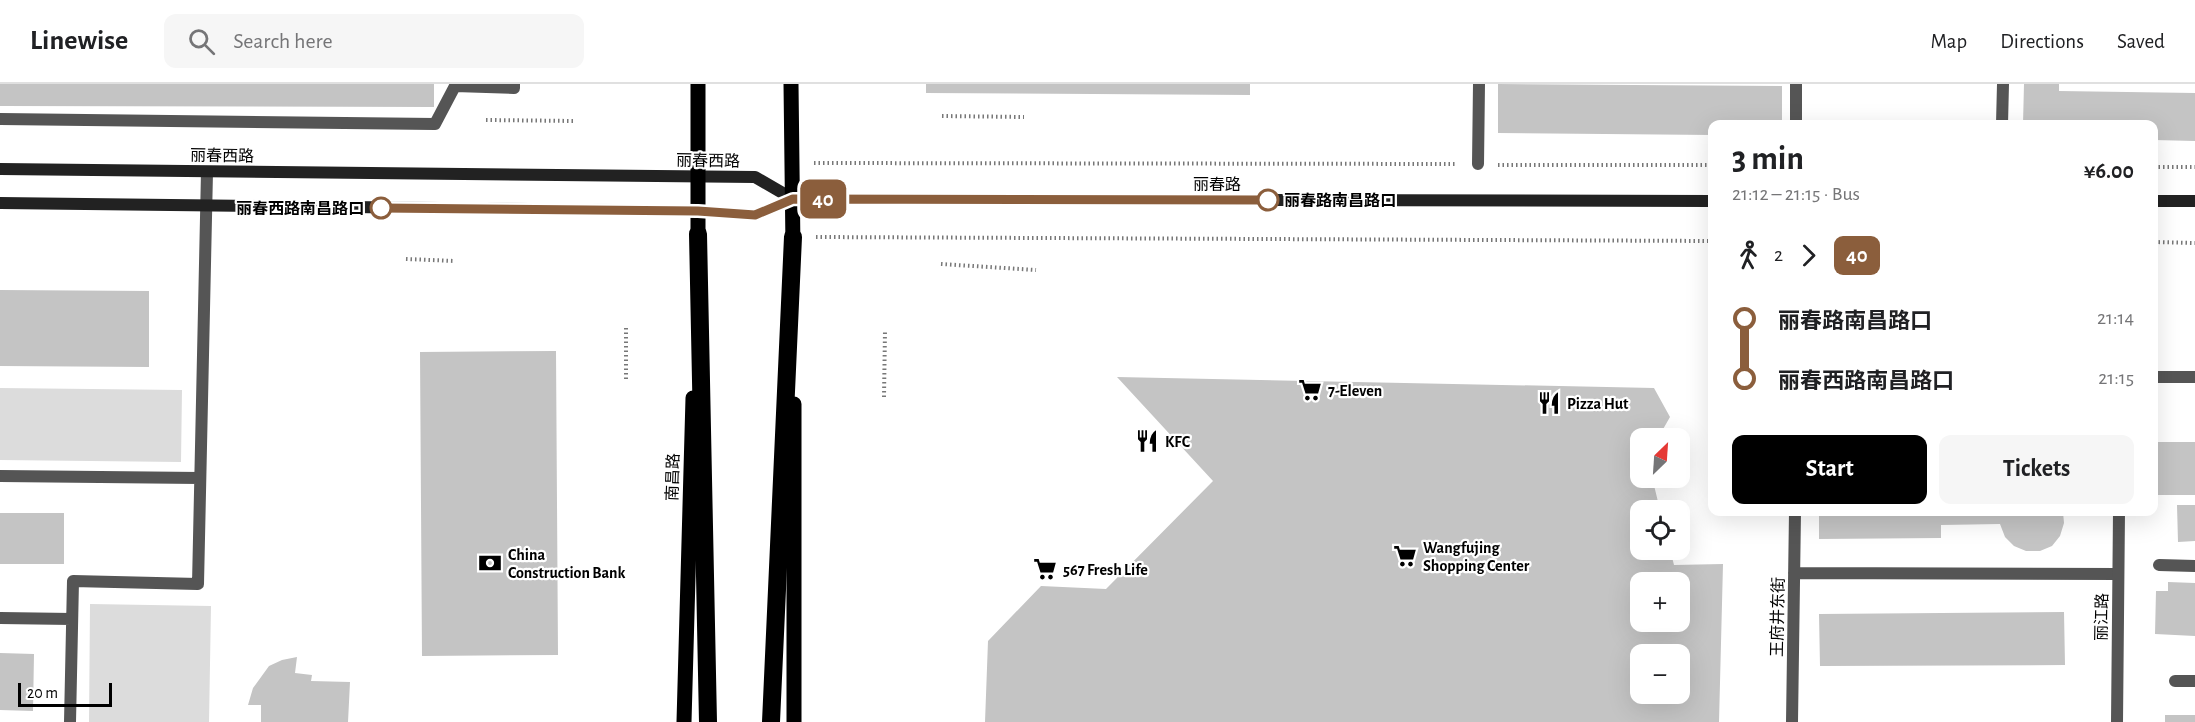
<!DOCTYPE html>
<html lang="en">
<head>
<meta charset="utf-8">
<style>
	body { margin:0; font-family:"Alegreya Sans","Noto Sans SC",sans-serif; background:#f6f6f6; color:#202124; height:100vh; display:flex; flex-direction:column; font-size:22px; white-space:nowrap }
	* { box-sizing:border-box; margin:0 }
	p { font-size:20px; color:#757577 }
	.icon { flex:none; width:33px; height:33px; fill:none; stroke:currentColor; stroke-width:2; stroke-linecap:round; stroke-linejoin:round }
	.map { position:relative; flex:1; overflow:hidden }
	.drawer { position:absolute; left:1708px; top:36px; width:450px; height:396px; display:flex; flex-direction:column; background:#fff; border-radius:12px; box-shadow:0 6px 24px #0002 }
	.drawer>* { flex:none }
	.badge { padding:0 12px; border-radius:9px; font-size:21px; line-height:39px }
	.needle { width:39px; rotate:25deg }
	.fabs { position:absolute; left:1630px; top:344px; display:grid; gap:12px }
	.fabs a { display:grid; place-items:center; width:60px; height:60px; border-radius:12px; background:#fff; box-shadow:0 6px 24px #0002; font-size:30px }
	.scale { position:absolute; left:18px; bottom:15px; width:94px; box-sizing:border-box; padding-left:6px; border:3px solid #000; border-top:0; font-size:16px; line-height:21px; white-space:nowrap; color:#000; -webkit-text-stroke:4px #fff; paint-order:stroke }
	.map>.badge { position:absolute; translate:-50% -50%; box-shadow:0 0 0 3px #fff }
	.legs { display:flex; align-items:center; gap:9px; height:66px; padding:0 24px; font-size:20px }
	.legs p { margin-inline-start:auto }
	.headline { display:flex; align-items:center; justify-content:space-between; height:102px; padding:0 24px }
	h1 { font-size:33px; font-weight:700; line-height:45px }
	.cta { display:flex; gap:12px; margin-top:auto; padding:12px 24px }
	.cta a { flex:1; height:69px; border-radius:12px; background:#000; color:#fff; font-size:24px; font-weight:700; line-height:69px; text-align:center }
	.cta a+a { background:#f6f6f6; color:#202124 }
	ul { padding:0 24px; list-style:none }
	li { display:flex; align-items:center; gap:21px; height:60px; font-size:22px }
	li i { display:grid; place-items:center; width:9px; height:100%; margin:0 8px; background:currentColor }
	li i::after { content:''; width:15px; height:15px; margin:-8px; border:4px solid; border-radius:50%; background:#fff }
	li p { margin-inline-start:auto }
	li:first-child i { background:linear-gradient(#0000 50%,currentColor 0) }
	li:last-child i { background:linear-gradient(currentColor 50%,#0000 0) }
	header { display:flex; align-items:center; gap:36px; box-sizing:border-box; height:84px; padding:0 30px; background:#fff; border-bottom:2px solid #e0e0e0 }
	header strong { font-size:28px }
	nav { display:flex; gap:33px; margin-inline-start:auto; font-size:21px }
	.search { width:420px; height:54px; background:#f6f6f6; display:flex; align-items:center; gap:15px; box-sizing:border-box; padding:0 21px; border-radius:12px; color:#757577; font-size:22px }
	.map>svg:first-child { display:block }
	.green { fill:#dcdcdc }
	.building { fill:#c4c4c4; fill-rule:evenodd }
	.lines { fill:none; stroke-linecap:round; stroke-linejoin:round }
	.path { stroke:#777; stroke-width:4; stroke-dasharray:1.5 3; stroke-linecap:butt }
	.lane { stroke:#555; stroke-width:12 }
	.street { stroke:#555; stroke-width:12 }
	.secondary { stroke:#222; stroke-width:12 }
	.primary { stroke:#000; stroke-width:15 }
	.highway { stroke:#000; stroke-width:18 }
	.line-1-casing { stroke:#fff; stroke-width:14 }
	.line-1 { stroke:#8b5e3c; stroke-width:9 }
	.stop-1-dot { fill:#fff; stroke:#8b5e3c; stroke-width:3 }
	.labels { text-anchor:middle; stroke-width:4.5; stroke-linejoin:round; paint-order:stroke }
	.street-label { font-size:16px; fill:#000; stroke:#fff }
	.stop-label { font-size:16px; font-weight:bold; fill:#000; stroke:#fff; text-anchor:start }
	.poi-label { font-size:16px; font-weight:bold; fill:#000; stroke:#fff; text-anchor:start }
</style>
</head>
<body>
<header>
<strong>Linewise</strong>
<div class="search"><svg class="icon" aria-label="search" viewBox="0 0 24 24"><circle cx="10" cy="10" r="6"/><path d="M15 15l6 6"/></svg>Search here</div>
<nav><a>Map</a><a>Directions</a><a>Saved</a></nav>
</header>
<div class="map">
<svg width="2195" height="638" viewBox="0 0 2195 638">
	<rect width="100%" height="100%" fill="#fff"/>
	<path class="green" d="M0,304L182,306L181,378L0,376Z
		M90,520L211,522L209,638H89Z"/>
	<path class="building" d="M0,0H434V23L0,22Z
		M926,0H1250V11L926,9Z
		M1498,0L1782,2V40H1713V51L1498,49Z
		M2024,0H2059V7L2195,9V57L2154,56V40H2023Z
		M0,206L149,207V283L0,282Z
		M556,267L558,571L422,572L420,268Z
		M1117,293L1654,304L1670,333L1658,354H1641V393H1652L1660,426H1641V465H1670L1674,481L1723,480L1719,638H985L988,557L1041,502L1106,505L1213,397ZM1641,498H1680V537H1641ZM1641,570H1680V609H1641Z
		M2154,358H2195V411H2154Z
		M2177,421H2195V457L2178,458Z
		M1819,428H2063L2064,439L2060,452L2052,462L2040,467H2026L2014,462L2005,453L2000,440L1941,441V454L1819,455Z
		M0,429H64V480H0Z
		M2168,498L2195,499V552L2155,550L2156,507H2168Z
		M2064,528L2065,581L1820,582L1819,530Z
		M0,569L34,570L33,627L0,626Z
		M297,573L295,589L312,591L311,597L350,598L348,638H261V621H248L253,604L269,582L282,576Z
		M2165,631H2195V638H2165Z"/>
	<g class="lines">
		<path class="path" d="M942,32L1024,33
			M486,36L575,37
			M814,79L1457,80
			M1498,81H1713
			M2154,83H2195
			M816,153L1713,157
			M2154,158L2195,159
			M406,175L455,177
			M941,180L1036,186
			M626,244V298
			M884,313L885,247"/>
		<path class="lane" d="M1796,0V40
			M0,35L435,40L455,2L514,4V0
			M2002,40L2003,0
			M1478,80L1479,0
			M2154,293H2195
			M0,392L200,394
			M2159,481L2195,482
			M1794,489L2118,490
			M0,534L72,535
			M2175,597H2195
			M70,638L73,497L198,500L207,88
			M1792,638L1795,428"/>
		<path class="street" d="M2117,638L2119,428"/>
		<path class="secondary" d="M0,85L755,93L793,115
			M2154,117H2195
			M0,119L698,127L755,131L793,115L1713,117"/>
		<path class="primary" d="M698,0V161
			M791,0L793,164
			M794,320V638
			M684,638L693,314"/>
		<path class="highway" d="M698,150L708,638
			M771,638L793,153"/>
	</g>
	<g class="lines">
		<g class="line-1-casing">
			<path id="line-1" d="M381,124L698,127L755,131L793,115L1268,116"/>
		</g>
		<use href="#line-1" class="line-1"/>
	</g>
	<defs>
		<g id="supermarket-bare" transform="scale(1.8)"><path d="M-6-5.5h2.5l.6 2H6L4.5 2H-2.5L-4.4-4H-6ZM-1.5 3.2a1.3 1.3 0 1 0 .1 0ZM3 3.2a1.3 1.3 0 1 0 .1 0Z" fill="#000" stroke="#fff" stroke-width="2.5" paint-order="stroke"/></g>
		<g id="restaurant-bare" transform="scale(1.8)"><path d="M-5-6h1v4h1v-4h1v4h1v-4h1v5L-1.5 .5V6h-2V.5L-5-1ZM5-6V6H3V1.5H1.5Q1.5-4 5-6Z" fill="#000" stroke="#fff" stroke-width="2.5" paint-order="stroke"/></g>
		<g id="bank-bare" transform="scale(1.8)"><path d="M-6-4H6V4H-6ZM0-2.3a2.3 2.3 0 1 0 0 4.6a2.3 2.3 0 1 0 0-4.6Z" fill="#000" stroke="#fff" stroke-width="2.5" paint-order="stroke"/></g>
	</defs>
	<g fill-rule="evenodd">
		<use href="#supermarket-bare" x="1310" y="306"/>
		<use href="#restaurant-bare" x="1549" y="319"/>
		<use href="#restaurant-bare" x="1147" y="357"/>
		<use href="#supermarket-bare" x="1405" y="472"/>
		<use href="#bank-bare" x="490" y="479"/>
		<use href="#supermarket-bare" x="1045" y="485"/>
	</g>
	<g class="stop-1-dot">
		<circle cx="1268" cy="116" r="10"/>
		<circle cx="381" cy="124" r="10"/>
	</g>
	<g class="labels">
		<g class="street-label">
			<text transform="translate(222 71) rotate(1)" y="6">丽春西路</text>
			<text transform="translate(708 76) rotate(1)" y="6">丽春西路</text>
			<text x="1217" y="106">丽春路</text>
			<text transform="translate(672 393) rotate(-88)" y="6">南昌路</text>
			<text transform="translate(1777 533) rotate(-89)" y="6">王府井东街</text>
			<text transform="translate(2101 533) rotate(-89)" y="6">丽江路</text>
		</g>
		<g class="stop-label">
			<text x="1284" y="122">丽春路南昌路口</text>
			<text x="364" y="130" text-anchor="end">丽春西路南昌路口</text>
		</g>
		<g class="poi-label">
			<text x="1328" y="312">7-Eleven</text>
			<text x="1567" y="325">Pizza Hut</text>
			<text x="1165" y="363">KFC</text>
			<text x="1423" y="469">Wangfujing<tspan x="1423" dy="18">Shopping Center</tspan></text>
			<text x="508" y="476">China<tspan x="508" dy="18">Construction Bank</tspan></text>
			<text x="1063" y="491">567 Fresh Life</text>
		</g>
	</g>
</svg>
<div class="fabs">
<a><svg class="needle" viewBox="-14 -14 28 28"><path d="M0-13l5 13h-10z" fill="#e53935"/><path d="M0 13l5-13h-10z" fill="#757577"/></svg></a>
<a><svg class="icon" aria-label="locate" viewBox="0 0 24 24"><circle cx="12" cy="12" r="6"/><path d="M12 2v4M12 18v4M2 12h4M18 12h4"/></svg></a>
<a>+</a>
<a>−</a>
</div>
<div class="scale">20 m</div>
<b class="badge" style="left:823px;top:115px;background:#8b5e3c;color:#fff">40</b>
<section class="drawer">
<div class="headline"><div><h1>3 min</h1><p>21:12 – 21:15 · Bus</p></div><b>¥6.00</b></div>
<div class="legs"><svg class="icon" aria-label="walk" viewBox="0 0 24 24"><circle cx="13" cy="4" r="2"/><path d="M13 8l-2 6 4 7M11 14l-3 7M7 12l3-4h3l4 4"/></svg>2<svg class="icon" aria-label="forward" viewBox="0 0 24 24"><path d="M9 5l7 7-7 7"/></svg><b class="badge" style="background:#8b5e3c;color:#fff">40</b></div>
<ul>
<li><i style="color:#8b5e3c"></i><b>丽春路南昌路口</b><p>21:14</p></li>
<li><i style="color:#8b5e3c"></i><b>丽春西路南昌路口</b><p>21:15</p></li>
</ul>
<div class="cta"><a>Start</a><a>Tickets</a></div>
</section>
</div>
</body>
</html>
